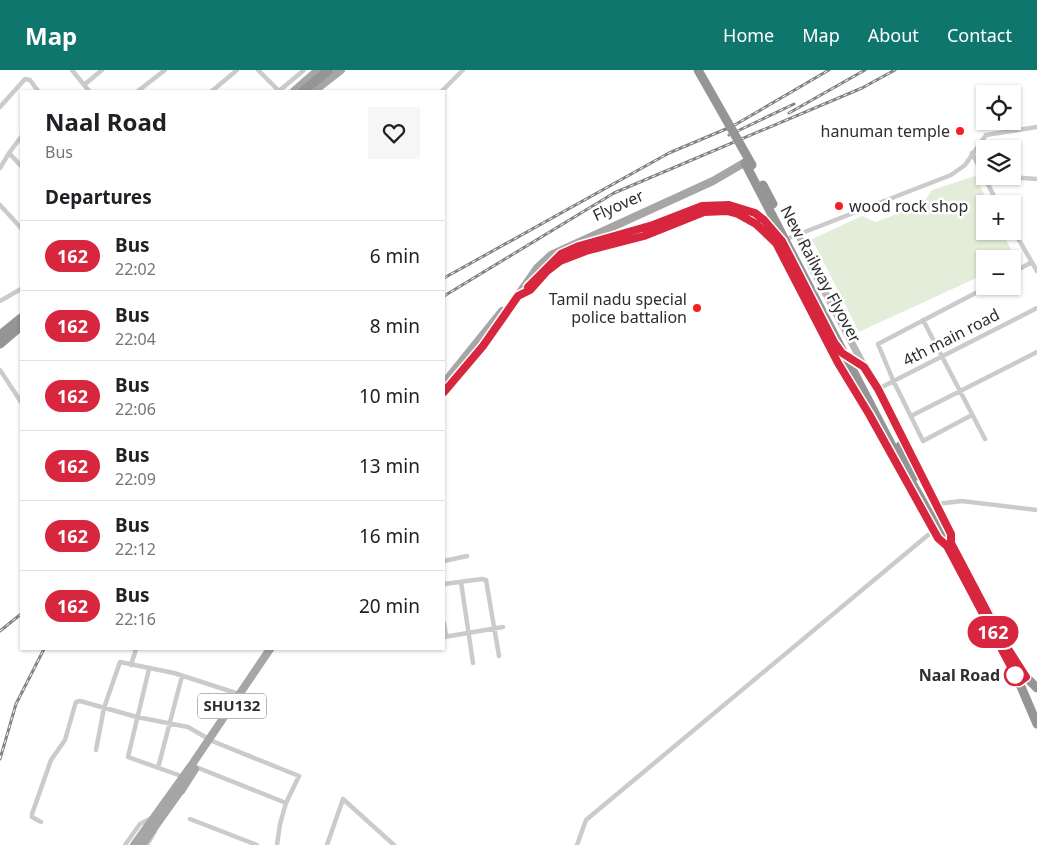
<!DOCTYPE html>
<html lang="en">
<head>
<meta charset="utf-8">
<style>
	body { margin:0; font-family:"Noto Sans",sans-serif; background:#f6f6f6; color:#202124; height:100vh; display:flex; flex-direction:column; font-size:19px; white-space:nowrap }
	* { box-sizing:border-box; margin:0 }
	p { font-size:16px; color:#757577 }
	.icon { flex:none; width:28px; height:28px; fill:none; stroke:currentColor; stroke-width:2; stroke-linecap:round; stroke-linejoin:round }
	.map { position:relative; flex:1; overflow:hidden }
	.side { position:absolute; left:20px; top:20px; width:425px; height:560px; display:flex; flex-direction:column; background:#fff; border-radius:0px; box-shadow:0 1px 4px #0004 }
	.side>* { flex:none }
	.badge { padding:0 10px; border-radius:16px; font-size:18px; line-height:32px }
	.controls { position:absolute; left:976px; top:15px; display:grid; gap:10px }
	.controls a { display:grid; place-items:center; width:45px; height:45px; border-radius:0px; background:#fff; box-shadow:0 1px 4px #0004; font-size:25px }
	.map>.badge { position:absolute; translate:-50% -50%; box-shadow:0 0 0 2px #fff }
	h2 { padding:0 25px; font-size:19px; line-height:45px }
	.round { display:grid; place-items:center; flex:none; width:52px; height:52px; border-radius:0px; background:#f6f6f6 }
	.head { display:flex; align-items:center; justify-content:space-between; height:85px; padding:0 25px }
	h1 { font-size:24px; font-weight:700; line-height:38px }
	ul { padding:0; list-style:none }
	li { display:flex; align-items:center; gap:15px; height:70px; padding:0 25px; border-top:1px solid #e0e0e0 }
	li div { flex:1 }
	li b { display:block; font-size:19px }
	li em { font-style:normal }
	li .badge { min-width:55px; font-weight:700; text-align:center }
	header { display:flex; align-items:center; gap:30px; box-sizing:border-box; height:70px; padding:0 25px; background:#0f766e; color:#fff }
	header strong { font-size:24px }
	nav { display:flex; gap:28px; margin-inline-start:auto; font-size:18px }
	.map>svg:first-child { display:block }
	.green { fill:#e3edda }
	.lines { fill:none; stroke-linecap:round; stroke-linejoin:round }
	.street { stroke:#cbcbcb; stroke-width:4.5 }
	.secondary { stroke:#b8b8b8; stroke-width:7 }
	.primary { stroke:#a6a6a6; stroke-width:8 }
	.highway { stroke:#959595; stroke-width:9 }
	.rail-casing { stroke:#838383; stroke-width:3 }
	.rail { stroke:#fff; stroke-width:1; stroke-dasharray:4; stroke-linecap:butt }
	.highway-bridge { stroke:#959595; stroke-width:9 }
	.line-casing { stroke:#fff; stroke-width:11 }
	.line { stroke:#d7263d; stroke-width:8 }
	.poi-dot { fill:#f62023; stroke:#fff; stroke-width:2 }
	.stop-dot { fill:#fff; stroke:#d7263d; stroke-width:2.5 }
	.labels { text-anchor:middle; stroke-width:5; stroke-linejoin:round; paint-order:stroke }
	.shield { fill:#fff; stroke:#6d6d6d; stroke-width:1 }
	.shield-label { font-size:15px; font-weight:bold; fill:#2e2e2e }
	.poi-label { font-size:16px; fill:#2e2e2e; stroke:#fff; text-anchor:end }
	.street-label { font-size:16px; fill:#2e2e2e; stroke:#fff }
	.stop-label { font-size:16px; font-weight:bold; fill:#2e2e2e; stroke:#fff; text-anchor:end }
</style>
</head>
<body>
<header>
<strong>Map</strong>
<nav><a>Home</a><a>Map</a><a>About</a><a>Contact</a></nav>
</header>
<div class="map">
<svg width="1037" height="775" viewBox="0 0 1037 775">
	<rect width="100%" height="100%" fill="#fff"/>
	<path class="green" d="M975,106L989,134H985V161H1002L1016,190L1013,191L1012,189H985V204L859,262L812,169L862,146L876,152L923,134L932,120Z"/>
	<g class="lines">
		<path class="street" d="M72,0L89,21
			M258,0L279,21
			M84,15L102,0
			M138,21L165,0
			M212,21L237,0
			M279,21L304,0
			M442,21L463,0
			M0,37L25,9L30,10L38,21
			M9,83L21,67
			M972,83L998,134
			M0,98L9,83L21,96
			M995,106L1037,109
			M0,135L21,158
			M1012,158L1037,201
			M784,170L951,105L965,95L986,65L1037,57
			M1012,203L1032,192
			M0,231L21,219
			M923,250L985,369
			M0,300L21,332
			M878,319L1037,238
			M972,345L923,371L893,310L878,274L989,216
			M911,346L1037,282
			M936,434L962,431L1037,440
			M444,491L467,486
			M461,512L473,593
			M444,514L482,509L486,510L499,586
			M444,553L446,566
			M444,567L503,557
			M131,595L136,579
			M149,599L128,687L184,707
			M96,680L104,638L120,592L174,603L239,624
			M158,698L182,606
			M190,749L257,775
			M41,752L32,747V744L51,690L65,670L75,635L76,632L80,631L137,647L188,657L212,671L299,706L286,733L196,697
			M125,775L140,754L152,748
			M147,775L155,761
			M277,775L280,754L286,733
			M327,775L343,729L394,775
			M577,775L586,750L928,465"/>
		<path class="secondary" d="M799,165L809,192L864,296
			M577,177C600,167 626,164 650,156C667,151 683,142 700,136C733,127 767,145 783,174
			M553,196L571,186L644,166L704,142L727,141L748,149L756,154L776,173L838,293L869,344L938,468L945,474
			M527,220L546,197L567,181
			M844,284L864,297L878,319L951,464V473"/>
		<path class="primary" d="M294,21L318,0
			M314,21L341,0
			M444,313L502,241
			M444,322L483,275L537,198L551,185L713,111L749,90
			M181,721L195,699
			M134,775L193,693L270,579
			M142,775L179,723L181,716"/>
		<path class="highway" d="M303,21L329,0
			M763,115L773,134
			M0,265L21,248
			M0,274L21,256
			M942,466L1019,612L1037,654
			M965,499L990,545
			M1008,580L1026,607L1037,618"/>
		<g class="rail-casing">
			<path id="rail" d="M789,43L865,0
				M729,65L794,34
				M444,208L669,83L733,56L829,0
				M444,226L614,123L862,18L895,0
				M0,561L21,544
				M0,689L16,634L44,579"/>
		</g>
		<use href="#rail" class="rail"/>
		<path class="highway-bridge" d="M698,0L752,95
			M745,93L901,393L942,466
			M900,376L916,406"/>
	</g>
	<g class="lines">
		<g class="line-casing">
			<path id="line" d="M444,322L483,276L518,226L530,220L547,201L560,191L586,181L644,166L704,142L727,141L738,144L756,154L776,173L838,293L869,344L938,468L947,476L1019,612L1026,607L1001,568L951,473V464L878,319L864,297L842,283L834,272L782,171L764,150L755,143L729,135L702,136L653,155L579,176L561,184L528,217"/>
		</g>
		<use href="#line" class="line"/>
	</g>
	<g class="poi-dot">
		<circle cx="960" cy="61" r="5"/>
		<circle cx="839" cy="136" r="5"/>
		<circle cx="697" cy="238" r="5"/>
	</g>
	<circle class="stop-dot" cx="1015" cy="605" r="10"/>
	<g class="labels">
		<rect class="shield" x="198" y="623.5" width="68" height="25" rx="4"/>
		<g class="shield-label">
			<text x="232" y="641">SHU132</text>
		</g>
		<g class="poi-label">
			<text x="950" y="67">hanuman temple</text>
			<text x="849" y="142" text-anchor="start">wood rock shop</text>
			<text x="687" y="235">Tamil nadu special<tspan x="687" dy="18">police battalion</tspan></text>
		</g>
		<g class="street-label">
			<text transform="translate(618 135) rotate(-24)" y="6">Flyover</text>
			<text transform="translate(821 204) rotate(62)" y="6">New Railway Flyover</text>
			<text transform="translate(951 267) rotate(-27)" y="6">4th main road</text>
		</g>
		<g class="stop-label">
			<text x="1000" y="611">Naal Road</text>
		</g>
	</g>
</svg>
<div class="controls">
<a><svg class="icon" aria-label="locate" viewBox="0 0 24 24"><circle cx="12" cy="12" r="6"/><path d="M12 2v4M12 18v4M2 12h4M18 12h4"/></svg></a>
<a><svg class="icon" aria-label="layers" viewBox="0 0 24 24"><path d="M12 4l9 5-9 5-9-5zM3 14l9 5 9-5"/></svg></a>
<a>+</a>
<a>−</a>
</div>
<b class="badge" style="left:993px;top:562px;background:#d7263d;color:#fff">162</b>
<section class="side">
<div class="head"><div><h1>Naal Road</h1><p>Bus</p></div><a class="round"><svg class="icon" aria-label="heart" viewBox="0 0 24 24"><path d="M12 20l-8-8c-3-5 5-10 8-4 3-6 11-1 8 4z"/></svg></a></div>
<h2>Departures</h2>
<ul>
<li><span class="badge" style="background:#d7263d;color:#fff">162</span><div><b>Bus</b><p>22:02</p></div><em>6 min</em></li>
<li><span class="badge" style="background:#d7263d;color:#fff">162</span><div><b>Bus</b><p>22:04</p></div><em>8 min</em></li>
<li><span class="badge" style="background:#d7263d;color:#fff">162</span><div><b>Bus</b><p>22:06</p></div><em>10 min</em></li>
<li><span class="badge" style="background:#d7263d;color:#fff">162</span><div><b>Bus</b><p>22:09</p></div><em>13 min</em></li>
<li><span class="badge" style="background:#d7263d;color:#fff">162</span><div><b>Bus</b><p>22:12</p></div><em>16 min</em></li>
<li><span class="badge" style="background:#d7263d;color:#fff">162</span><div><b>Bus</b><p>22:16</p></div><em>20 min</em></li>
</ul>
</section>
</div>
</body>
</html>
